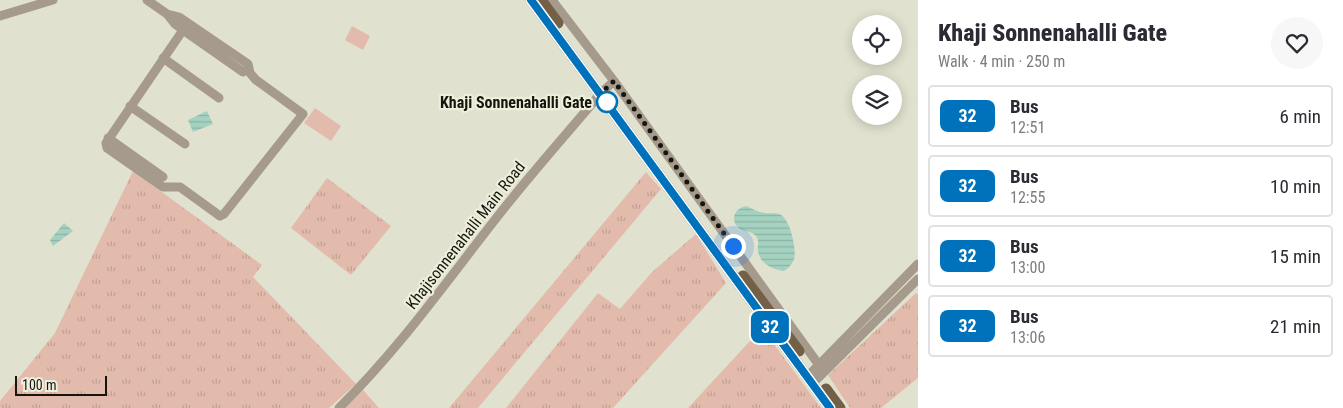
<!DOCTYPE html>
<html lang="en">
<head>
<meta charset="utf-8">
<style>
	body { margin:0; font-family:"Roboto Condensed",sans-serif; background:#f7f7f7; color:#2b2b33; height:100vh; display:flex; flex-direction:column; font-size:19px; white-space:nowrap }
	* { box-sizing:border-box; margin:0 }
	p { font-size:16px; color:#7c7c81 }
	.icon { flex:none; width:28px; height:28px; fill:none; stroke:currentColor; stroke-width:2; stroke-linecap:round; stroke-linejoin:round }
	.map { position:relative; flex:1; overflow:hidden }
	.side { display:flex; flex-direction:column; background:#fff; width:425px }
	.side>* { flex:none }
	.badge { padding:0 10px; border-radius:8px; font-size:18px; line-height:32px }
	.tools { position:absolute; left:852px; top:15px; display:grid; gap:10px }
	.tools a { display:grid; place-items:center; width:50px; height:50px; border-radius:50%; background:#fff; box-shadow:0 2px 12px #0003; font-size:25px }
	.scale { position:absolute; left:15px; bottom:12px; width:92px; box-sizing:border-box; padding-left:5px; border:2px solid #16160f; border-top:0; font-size:14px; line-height:18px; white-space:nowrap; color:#16160f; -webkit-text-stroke:4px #eeeedc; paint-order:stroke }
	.you { position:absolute; width:25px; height:25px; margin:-12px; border:4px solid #fff; border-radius:50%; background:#1a73e8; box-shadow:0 0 0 8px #1a73e833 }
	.map>.badge { position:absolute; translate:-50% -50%; box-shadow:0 0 0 2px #fff }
	.round { display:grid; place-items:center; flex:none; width:52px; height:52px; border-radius:26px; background:#f7f7f7 }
	.overview { display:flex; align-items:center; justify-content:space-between; height:85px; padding:0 20px }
	h1 { font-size:24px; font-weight:800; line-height:38px }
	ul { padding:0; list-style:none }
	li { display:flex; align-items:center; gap:15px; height:62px; margin:0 10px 8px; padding:0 10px; border:2px solid #e1e1e2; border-radius:5px }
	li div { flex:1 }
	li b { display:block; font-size:19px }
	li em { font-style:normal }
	li .badge { min-width:55px; font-weight:700; text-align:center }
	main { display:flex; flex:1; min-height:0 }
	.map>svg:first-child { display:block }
	.grass { fill:url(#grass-tufts) }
	.pitch { fill:#e3bbac }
	.water { fill:url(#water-rules) }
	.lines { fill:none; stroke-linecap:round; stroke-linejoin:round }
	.minor { stroke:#a59a8b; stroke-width:9 }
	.major { stroke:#736046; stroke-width:11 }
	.line-casing { stroke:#fff; stroke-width:11 }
	.line { stroke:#0072bc; stroke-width:8 }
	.walk { stroke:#16160f; stroke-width:5; stroke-dasharray:0 9 }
	.stop-dot { fill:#fff; stroke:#0072bc; stroke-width:2.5 }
	.labels { text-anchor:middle; stroke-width:4.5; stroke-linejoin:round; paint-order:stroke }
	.stop-label { font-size:16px; font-weight:bold; fill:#16160f; stroke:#eeeedc; text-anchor:end }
	.street-label { font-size:16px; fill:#16160f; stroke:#eeeedc }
</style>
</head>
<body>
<main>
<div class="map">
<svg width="918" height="408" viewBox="0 0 918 408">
	<defs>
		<pattern id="grass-tufts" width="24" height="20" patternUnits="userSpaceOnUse" patternTransform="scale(1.25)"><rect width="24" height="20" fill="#e3bbac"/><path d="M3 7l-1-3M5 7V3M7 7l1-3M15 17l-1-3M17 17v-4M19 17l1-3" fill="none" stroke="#c2a093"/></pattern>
		<pattern id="water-rules" width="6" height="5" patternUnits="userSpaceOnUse" patternTransform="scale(1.25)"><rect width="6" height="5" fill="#a4d1c0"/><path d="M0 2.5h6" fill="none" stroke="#8cb3a4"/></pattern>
	</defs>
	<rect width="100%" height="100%" fill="#e1e1cf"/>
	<path class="grass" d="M133,171L262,265L253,277L356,384L329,408H0V401L55,333Z
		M646,172L661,189L478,408H449Z
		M327,178L391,226L351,275L291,228Z
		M696,234L726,283L613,408H506L598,293L620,309L652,272Z
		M916,293L918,295V378L881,408H850L828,375Z
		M762,328L821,408H688Z
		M363,390L379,408H345Z"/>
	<path class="pitch" d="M352,26L370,36L363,50L345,40Z
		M315,108L341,126L331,141L304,123Z"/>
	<path class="water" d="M207,111L213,124L193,132L188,120Z
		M746,206C752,209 758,212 765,213C770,214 776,212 781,215C790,220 797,249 794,259C792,264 789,268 784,271C773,270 760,264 758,251C757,246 760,241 756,236C752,231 744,232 739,228C729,220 735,208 746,206Z
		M64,223L73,231L53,246L50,240Z"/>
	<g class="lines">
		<path class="minor" d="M147,0L167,14L175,24L183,30L243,72
			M552,0L614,81L824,372
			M167,14L179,17L248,64L250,73L256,80L303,114L224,214L220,216L180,187H163L107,148L106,143L183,30
			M0,16L53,0
			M163,58L219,98
			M130,106L185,144
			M108,138L163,177
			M808,376L918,264
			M813,383L918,279
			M339,408C397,351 444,285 494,221C528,177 565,136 601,93L614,81"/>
		<path class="major" d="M531,0L830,408
			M541,0L558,23
			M743,276L799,351
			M826,389L840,408"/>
	</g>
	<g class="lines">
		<g class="line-casing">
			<path id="line" d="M531,0L830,408"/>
		</g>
		<use href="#line" class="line"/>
		<path class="walk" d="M607,102L601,93L614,81L733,246"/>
	</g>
	<circle class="stop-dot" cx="607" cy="102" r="10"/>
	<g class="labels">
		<g class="stop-label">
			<text x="592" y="108">Khaji Sonnenahalli Gate</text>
		</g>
		<g class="street-label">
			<text transform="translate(465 235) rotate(-52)" y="6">Khajisonnenahalli Main Road</text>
		</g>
	</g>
</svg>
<div class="tools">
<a><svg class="icon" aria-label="locate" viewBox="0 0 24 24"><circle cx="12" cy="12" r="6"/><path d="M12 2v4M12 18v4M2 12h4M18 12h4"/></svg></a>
<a><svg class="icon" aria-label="layers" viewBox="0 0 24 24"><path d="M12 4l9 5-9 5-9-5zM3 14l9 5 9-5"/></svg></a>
</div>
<div class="scale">100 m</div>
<div class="you" style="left:733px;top:246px"></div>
<b class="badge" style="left:770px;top:327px;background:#0072bc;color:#fff">32</b>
</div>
<section class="side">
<div class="overview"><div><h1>Khaji Sonnenahalli Gate</h1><p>Walk · 4 min · 250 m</p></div><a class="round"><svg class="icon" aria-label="heart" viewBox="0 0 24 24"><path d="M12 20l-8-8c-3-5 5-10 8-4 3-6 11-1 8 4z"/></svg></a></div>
<ul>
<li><span class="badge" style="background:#0072bc;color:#fff">32</span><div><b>Bus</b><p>12:51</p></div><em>6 min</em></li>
<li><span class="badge" style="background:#0072bc;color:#fff">32</span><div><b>Bus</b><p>12:55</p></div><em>10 min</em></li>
<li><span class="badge" style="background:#0072bc;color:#fff">32</span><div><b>Bus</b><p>13:00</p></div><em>15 min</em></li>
<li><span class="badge" style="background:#0072bc;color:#fff">32</span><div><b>Bus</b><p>13:06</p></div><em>21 min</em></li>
</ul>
</section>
</main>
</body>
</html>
